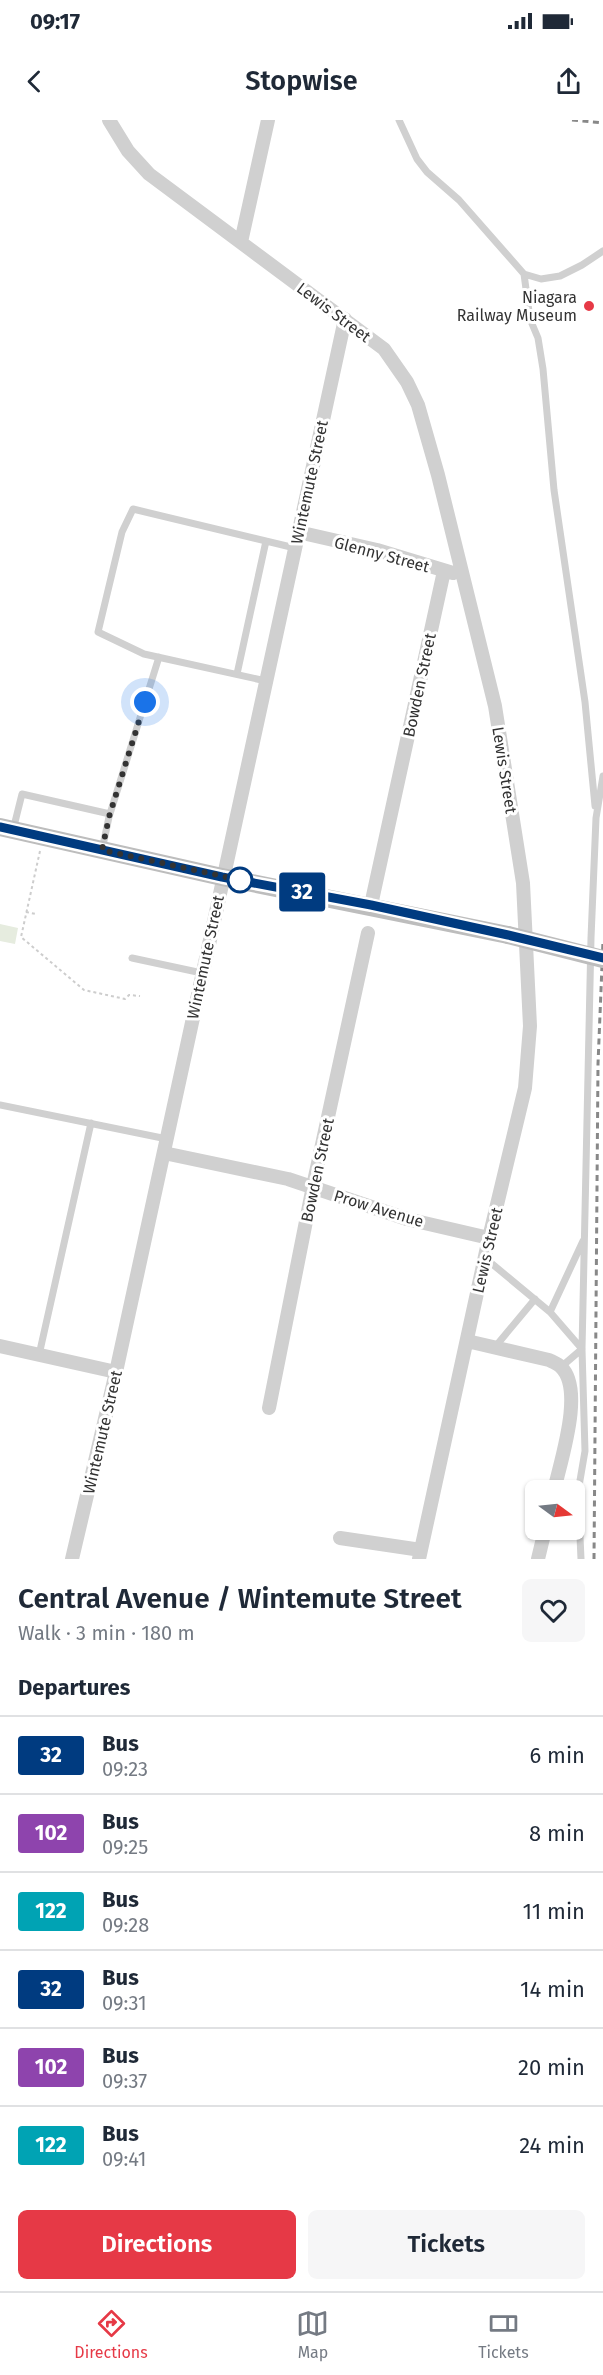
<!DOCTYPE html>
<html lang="en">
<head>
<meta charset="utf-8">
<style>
	body { margin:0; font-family:"Fira Sans",sans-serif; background:#f6f6f7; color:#1f2937; height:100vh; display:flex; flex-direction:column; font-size:22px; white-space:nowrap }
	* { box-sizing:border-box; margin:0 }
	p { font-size:20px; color:#747a83 }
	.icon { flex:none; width:33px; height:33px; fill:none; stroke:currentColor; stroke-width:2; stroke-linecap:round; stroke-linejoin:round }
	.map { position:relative; height:1439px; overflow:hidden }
	.drawer { display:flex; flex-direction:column; background:#fff; flex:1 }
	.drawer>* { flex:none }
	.badge { padding:0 12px; border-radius:4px; font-size:21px; line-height:39px }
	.needle { width:39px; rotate:105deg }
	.buttons { position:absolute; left:525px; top:1360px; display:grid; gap:12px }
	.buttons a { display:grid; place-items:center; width:60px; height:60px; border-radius:9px; background:#fff; box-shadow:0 2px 4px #0004; font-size:30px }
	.you { position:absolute; width:30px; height:30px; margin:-15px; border:4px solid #fff; border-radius:50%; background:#1a73e8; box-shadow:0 0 0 9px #1a73e833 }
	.map>.badge { position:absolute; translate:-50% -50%; box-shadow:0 0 0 3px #fff }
	h2 { padding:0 18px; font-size:22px; line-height:54px }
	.round { display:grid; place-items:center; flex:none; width:63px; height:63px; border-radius:9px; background:#f6f6f7 }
	.head { display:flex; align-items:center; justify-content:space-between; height:102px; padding:0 18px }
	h1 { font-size:28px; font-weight:600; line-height:45px }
	.cta { display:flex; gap:12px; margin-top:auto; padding:12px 18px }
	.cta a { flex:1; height:69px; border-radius:9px; background:#e63946; color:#fff; font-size:24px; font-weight:600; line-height:69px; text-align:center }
	.cta a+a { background:#f6f6f7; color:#1f2937 }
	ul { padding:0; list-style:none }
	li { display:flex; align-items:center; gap:18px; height:78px; padding:0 18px; border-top:2px solid #e0e1e3 }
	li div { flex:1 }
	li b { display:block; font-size:22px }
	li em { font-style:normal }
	li .badge { min-width:66px; font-weight:700; text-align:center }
	.status { display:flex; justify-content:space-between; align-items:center; height:42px; padding:0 30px; background:#fff; direction:ltr }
	.status svg { height:16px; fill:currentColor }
	header { display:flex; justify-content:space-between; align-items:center; height:78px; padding:0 18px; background:#fff; font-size:27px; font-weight:600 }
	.tabs { display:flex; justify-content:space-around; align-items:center; height:84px; border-top:2px solid #e0e1e3; background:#fff; font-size:16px; color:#747a83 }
	.tabs a { display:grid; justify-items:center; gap:3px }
	.tabs .active { color:#e63946 }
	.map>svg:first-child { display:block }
	.green { fill:#e6ecdf }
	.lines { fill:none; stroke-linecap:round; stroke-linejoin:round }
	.path { stroke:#cdcdcd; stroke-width:2; stroke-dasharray:3 3; stroke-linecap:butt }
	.lane { stroke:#d0d0d0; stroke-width:7 }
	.street { stroke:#d0d0d0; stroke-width:14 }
	.secondary { stroke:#bdbdbd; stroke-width:18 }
	.rail { stroke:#888; stroke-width:3; stroke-dasharray:6 4.5; stroke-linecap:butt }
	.secondary-bridge { stroke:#bdbdbd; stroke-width:18 }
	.line-casing { stroke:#fff; stroke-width:14 }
	.line { stroke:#003b80; stroke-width:9 }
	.walk { stroke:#333; stroke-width:6; stroke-dasharray:0 10.8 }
	.poi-dot { fill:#e63946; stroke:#fff; stroke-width:2 }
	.stop-dot { fill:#fff; stroke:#003b80; stroke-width:3 }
	.labels { text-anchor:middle; stroke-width:6; stroke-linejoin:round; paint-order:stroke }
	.poi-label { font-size:16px; fill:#333; stroke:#fff; text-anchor:end }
	.street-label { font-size:16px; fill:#333; stroke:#fff }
</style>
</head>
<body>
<div class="status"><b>09:17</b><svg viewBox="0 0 49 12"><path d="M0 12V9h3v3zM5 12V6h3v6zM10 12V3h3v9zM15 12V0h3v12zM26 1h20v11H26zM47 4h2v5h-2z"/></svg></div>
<header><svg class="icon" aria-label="back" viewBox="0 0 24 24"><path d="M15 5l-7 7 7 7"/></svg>Stopwise<svg class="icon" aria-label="share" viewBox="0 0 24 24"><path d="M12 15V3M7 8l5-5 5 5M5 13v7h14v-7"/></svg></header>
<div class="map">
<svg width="603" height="1439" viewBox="0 0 603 1439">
	<rect width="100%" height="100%" fill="#fff"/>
	<path class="green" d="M0,804L18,808L15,824L0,821Z"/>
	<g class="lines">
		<path class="path" d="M40,731L21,817L84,870L125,879L129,875L140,876
			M26,792L36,794"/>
		<path class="lane" d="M399,0L417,39L427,52L459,80L524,154L541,159L560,156L582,145L603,131
			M524,154L530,199L538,218L543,249L554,370L585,582L595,686
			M237,554L266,421
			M266,561L144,534L98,512L122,412L133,389L295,428
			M13,710L22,674L110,694
			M102,730L109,697L159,537
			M132,838L202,853
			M0,985L167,1019
			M485,1138L550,1192L582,1229L561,1247
			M550,1192L583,1121
			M495,1227L535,1179
			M39,1235L91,1003
			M581,1439L578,1372L585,1331L582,1229L591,818L596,698L603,656"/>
		<path class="street" d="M109,0L128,31L149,54L384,229L407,262L418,285L438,355L495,586L523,763L530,906L525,968L489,1118L419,1439
			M241,122L268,0
			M298,412L377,430L453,453
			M371,785L444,451
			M164,1033L288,1059L407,1099L489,1118
			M467,1221L549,1240C553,1242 558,1244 561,1247C585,1270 560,1342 554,1371
			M0,1226L116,1252
			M269,1288L313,1066L368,813
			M340,1418L421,1430
			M72,1439L116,1252L345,199
			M538,1439L545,1410"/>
		<path class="secondary" d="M0,707L222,757L508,815"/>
		<path class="rail" d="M572,0L603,3
			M594,1439L598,944L603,821"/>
		<path class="secondary-bridge" d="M508,815L603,839"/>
	</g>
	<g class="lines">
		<g class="line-casing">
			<path id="line" d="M0,707L222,757L371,785L508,815L603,838"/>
		</g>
		<use href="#line" class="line"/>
		<path class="walk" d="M145,582L109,697L102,730L240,760"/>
	</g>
	<circle class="poi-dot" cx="589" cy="186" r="6"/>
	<circle class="stop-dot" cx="240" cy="760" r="12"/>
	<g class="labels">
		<g class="poi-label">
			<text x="577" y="183">Niagara<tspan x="577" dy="18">Railway Museum</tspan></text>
		</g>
		<g class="street-label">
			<text transform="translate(334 192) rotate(37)" y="6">Lewis Street</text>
			<text transform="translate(309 362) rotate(-78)" y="6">Wintemute Street</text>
			<text transform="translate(382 434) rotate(15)" y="6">Glenny Street</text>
			<text transform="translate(419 565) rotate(-78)" y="6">Bowden Street</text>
			<text transform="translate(505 650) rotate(81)" y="6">Lewis Street</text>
			<text transform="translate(205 837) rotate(-78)" y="6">Wintemute Street</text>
			<text transform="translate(317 1050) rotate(-78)" y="6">Bowden Street</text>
			<text transform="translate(379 1088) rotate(17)" y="6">Prow Avenue</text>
			<text transform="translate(487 1130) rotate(-77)" y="6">Lewis Street</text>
			<text transform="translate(102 1312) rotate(-77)" y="6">Wintemute Street</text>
		</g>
	</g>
</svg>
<div class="buttons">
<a><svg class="needle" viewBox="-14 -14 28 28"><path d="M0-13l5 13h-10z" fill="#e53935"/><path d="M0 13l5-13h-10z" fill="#747a83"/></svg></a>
</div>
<div class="you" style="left:145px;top:582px"></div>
<b class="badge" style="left:302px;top:772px;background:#003b80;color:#fff">32</b>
</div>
<section class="drawer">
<div class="head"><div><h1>Central Avenue / Wintemute Street</h1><p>Walk · 3 min · 180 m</p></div><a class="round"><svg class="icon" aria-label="heart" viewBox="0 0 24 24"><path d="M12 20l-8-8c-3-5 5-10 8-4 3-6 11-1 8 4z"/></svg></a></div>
<h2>Departures</h2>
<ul>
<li><span class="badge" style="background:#003b80;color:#fff">32</span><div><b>Bus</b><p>09:23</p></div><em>6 min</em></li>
<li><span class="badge" style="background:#8e44ad;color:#fff">102</span><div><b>Bus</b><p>09:25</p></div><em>8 min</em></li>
<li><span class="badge" style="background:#00a3b4;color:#fff">122</span><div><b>Bus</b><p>09:28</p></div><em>11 min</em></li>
<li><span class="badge" style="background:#003b80;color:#fff">32</span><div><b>Bus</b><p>09:31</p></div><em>14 min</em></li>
<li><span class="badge" style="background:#8e44ad;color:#fff">102</span><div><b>Bus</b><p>09:37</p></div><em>20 min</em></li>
<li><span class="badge" style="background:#00a3b4;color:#fff">122</span><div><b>Bus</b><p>09:41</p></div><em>24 min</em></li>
</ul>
<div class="cta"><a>Directions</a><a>Tickets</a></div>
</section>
<nav class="tabs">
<a class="active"><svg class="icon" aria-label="directions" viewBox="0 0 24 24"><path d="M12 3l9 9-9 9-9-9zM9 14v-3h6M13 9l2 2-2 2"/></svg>Directions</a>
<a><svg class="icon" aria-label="map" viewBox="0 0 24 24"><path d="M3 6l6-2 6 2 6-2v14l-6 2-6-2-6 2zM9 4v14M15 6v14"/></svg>Map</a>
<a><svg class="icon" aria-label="tickets" viewBox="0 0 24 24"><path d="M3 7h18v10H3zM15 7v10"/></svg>Tickets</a>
</nav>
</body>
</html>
